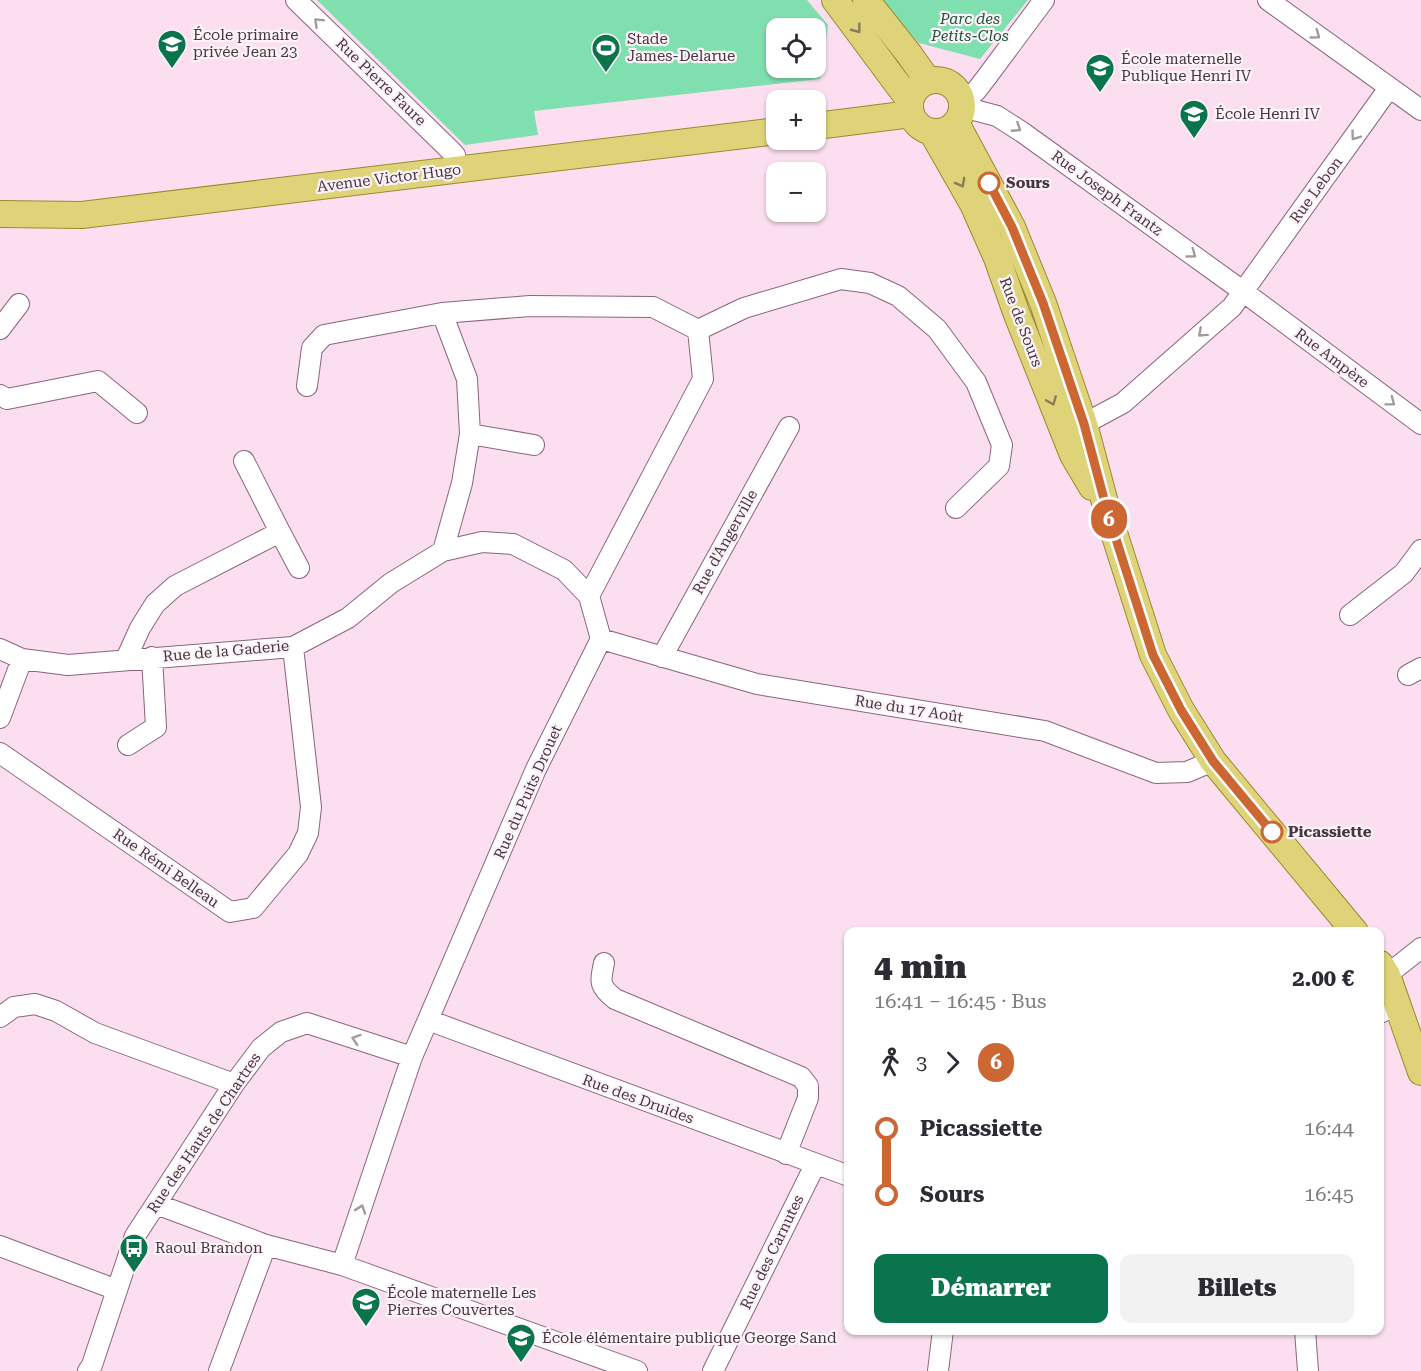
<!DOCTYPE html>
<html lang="fr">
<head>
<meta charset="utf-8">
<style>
	body { margin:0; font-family:"Roboto Serif",serif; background:#f2f2f3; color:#2b2b33; height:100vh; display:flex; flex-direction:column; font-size:22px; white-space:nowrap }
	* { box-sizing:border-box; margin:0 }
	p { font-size:20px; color:#7c7c81 }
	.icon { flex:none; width:33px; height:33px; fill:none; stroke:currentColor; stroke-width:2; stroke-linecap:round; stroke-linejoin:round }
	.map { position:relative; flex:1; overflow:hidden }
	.panel { position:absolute; left:844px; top:927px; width:540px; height:408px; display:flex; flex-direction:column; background:#fff; border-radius:12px; box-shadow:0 2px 4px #0004 }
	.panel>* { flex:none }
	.badge { padding:0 12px; border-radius:20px; font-size:21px; line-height:39px }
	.buttons { position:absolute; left:766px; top:18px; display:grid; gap:12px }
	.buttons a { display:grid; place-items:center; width:60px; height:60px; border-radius:12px; background:#fff; box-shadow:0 2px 4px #0004; font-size:30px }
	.map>.badge { position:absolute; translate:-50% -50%; box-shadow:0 0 0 3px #fff }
	.legs { display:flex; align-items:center; gap:9px; height:66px; padding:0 30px; font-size:20px }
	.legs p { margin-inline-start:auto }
	.overview { display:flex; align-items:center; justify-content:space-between; height:102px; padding:0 30px }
	h1 { font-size:33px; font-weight:800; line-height:45px }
	.primary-button { display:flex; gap:12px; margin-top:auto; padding:12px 30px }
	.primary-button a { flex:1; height:69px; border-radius:12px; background:#0a744d; color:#fff; font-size:24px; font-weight:800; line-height:69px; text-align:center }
	.primary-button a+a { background:#f2f2f3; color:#2b2b33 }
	ul { padding:0 30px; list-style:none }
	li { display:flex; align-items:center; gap:21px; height:66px; font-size:22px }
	li i { display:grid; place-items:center; width:9px; height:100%; margin:0 8px; background:currentColor }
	li i::after { content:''; width:15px; height:15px; margin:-8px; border:4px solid; border-radius:50%; background:#fff }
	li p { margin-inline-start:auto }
	li:first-child i { background:linear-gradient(#0000 50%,currentColor 0) }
	li:last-child i { background:linear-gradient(currentColor 50%,#0000 0) }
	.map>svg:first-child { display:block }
	.green { fill:#7fdfaf; fill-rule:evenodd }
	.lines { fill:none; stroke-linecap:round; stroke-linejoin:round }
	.minor-casing { stroke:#8b647d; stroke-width:22 }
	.major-casing { stroke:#9c892c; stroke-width:28 }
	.minor { stroke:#fff; stroke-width:20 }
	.major { stroke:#dfd37a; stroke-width:26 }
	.oneway { stroke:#a39aa0 }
	.oneway2 { stroke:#8b7c5a }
	.line-1-casing { stroke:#fff; stroke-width:14 }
	.line-1 { stroke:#c63; stroke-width:9 }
	.stop-1-dot { fill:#fff; stroke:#c63; stroke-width:3 }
	.labels { text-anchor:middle; stroke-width:4.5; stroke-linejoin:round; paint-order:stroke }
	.park-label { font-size:15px; font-style:italic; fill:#1d553b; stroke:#fcf3f8 }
	.poi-label { font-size:15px; fill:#473540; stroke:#fcf3f8; text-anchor:start }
	.street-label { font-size:15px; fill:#473540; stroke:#fcf3f8 }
	.stop-label { font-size:15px; font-weight:bold; fill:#473540; stroke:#fcf3f8; text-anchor:start }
</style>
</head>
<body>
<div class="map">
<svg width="1421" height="1371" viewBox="0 0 1421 1371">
	<rect width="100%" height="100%" fill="#fbdff0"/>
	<path class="green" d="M317,0H807L828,25L820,79L534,111L538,135L465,145ZM816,28V68H777V28Z
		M881,0H1028L980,59L919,43Z"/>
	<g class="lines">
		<g class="minor-casing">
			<path id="minor" d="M296,0L449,149L455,155L457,169
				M1268,0L1421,110
				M963,101L976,91L986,78L1044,0
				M963,107L997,116L1022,132L1237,287L1421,424
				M442,313L467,379L470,434L462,483L443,551
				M0,329L19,304
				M307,386L312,348L324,335L442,313L530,306L653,307L698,330L744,308L841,279L870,283L898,296L937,329L976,382L1002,445L999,466L956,508
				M0,395L7,399L98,381L137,413
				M1084,424L1123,403L1232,307L1389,88
				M470,434L534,445
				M280,532L299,568
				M1350,615L1404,573L1421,550
				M601,639L757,684L1045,731L1156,773L1187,772L1213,761
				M0,649L22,659L68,665L293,647L348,618L391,583L443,551L482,542L513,544L564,570L589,596
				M662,657L789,427
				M126,659L140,628L155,604L175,586L280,532L244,461
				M1408,675L1421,668
				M0,718L22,659
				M128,745L156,727L152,657
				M0,753L230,912L253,908L298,854L308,833L311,807L293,647
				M604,963C600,983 599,986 615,999L801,1077L808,1086V1098L786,1154
				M1387,975L1421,948
				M1380,1013L1396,1005
				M0,1017L14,1007L35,1004L56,1011L95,1033L234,1084
				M428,1020L849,1176
				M156,1204L266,1245L342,1265L637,1371
				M0,1246L117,1290
				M342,1265L412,1057L536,769L601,639L589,596L703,379L698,330
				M1305,1330L1308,1371
				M88,1371L92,1365L135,1236L234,1084L261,1048L281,1032L307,1023L412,1057
				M219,1371L266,1245
				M713,1371L815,1165
				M938,1371L943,1330"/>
		</g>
		<g class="major-casing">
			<path id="major" d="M835,0L910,101
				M866,0L909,54L928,81
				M910 106a26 26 0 1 1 52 0a26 26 0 1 1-52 0Z
				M956,123L1012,227L1043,303L1084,424L1108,514L1153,655L1181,710L1213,761L1355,932
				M816,126L911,114
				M932,132L973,204L997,258L1016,312L1073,455L1092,487
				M0,214L82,215L777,131
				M1380,964L1387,975L1421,1072"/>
		</g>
		<use href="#minor" class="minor"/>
		<use href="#major" class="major"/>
	</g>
	<defs><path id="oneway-chevron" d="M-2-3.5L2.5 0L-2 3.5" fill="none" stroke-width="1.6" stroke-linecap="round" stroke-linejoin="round" transform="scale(1.5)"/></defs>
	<g class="oneway">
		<use href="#oneway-chevron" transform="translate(318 22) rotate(-136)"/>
		<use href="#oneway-chevron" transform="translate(1316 35) rotate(36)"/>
		<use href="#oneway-chevron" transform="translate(1017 128) rotate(33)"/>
		<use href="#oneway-chevron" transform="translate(1355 136) rotate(126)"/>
		<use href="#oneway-chevron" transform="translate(1192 254) rotate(36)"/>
		<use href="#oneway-chevron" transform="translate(1202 333) rotate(138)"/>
		<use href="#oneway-chevron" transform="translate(1391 402) rotate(37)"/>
		<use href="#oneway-chevron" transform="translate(356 1039) rotate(-162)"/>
		<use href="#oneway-chevron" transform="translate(361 1209) rotate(-71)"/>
	</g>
	<g class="oneway2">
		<use href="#oneway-chevron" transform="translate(857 29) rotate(53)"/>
		<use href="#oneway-chevron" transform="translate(961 183) rotate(61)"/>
		<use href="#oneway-chevron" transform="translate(1052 401) rotate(68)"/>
	</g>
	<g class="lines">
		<g class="line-1-casing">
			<path id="line-1" d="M989,183L1012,227L1043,303L1084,424L1108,514L1153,655L1181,710L1213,761L1272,832"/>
		</g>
		<use href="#line-1" class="line-1"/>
	</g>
	<defs>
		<g id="school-pin" transform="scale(1.5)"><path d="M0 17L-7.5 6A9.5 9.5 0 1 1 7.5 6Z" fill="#0a744d" stroke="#fcf3f8"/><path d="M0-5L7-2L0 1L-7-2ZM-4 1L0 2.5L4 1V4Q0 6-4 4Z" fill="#fff"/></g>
		<g id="stadium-pin" transform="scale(1.5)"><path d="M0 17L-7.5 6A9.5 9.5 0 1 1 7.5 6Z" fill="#0a744d" stroke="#fcf3f8"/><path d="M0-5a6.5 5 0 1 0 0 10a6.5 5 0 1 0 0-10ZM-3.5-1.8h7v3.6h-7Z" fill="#fff"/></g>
		<g id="bus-pin" transform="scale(1.5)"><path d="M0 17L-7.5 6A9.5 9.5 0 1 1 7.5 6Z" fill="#0a744d" stroke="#fcf3f8"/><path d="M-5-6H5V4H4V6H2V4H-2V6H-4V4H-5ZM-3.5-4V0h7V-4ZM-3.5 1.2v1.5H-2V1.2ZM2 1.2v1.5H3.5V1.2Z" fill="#fff"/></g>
	</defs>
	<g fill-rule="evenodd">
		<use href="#school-pin" x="172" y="44"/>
		<use href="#stadium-pin" x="606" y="48"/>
		<use href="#school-pin" x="1100" y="68"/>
		<use href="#school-pin" x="1194" y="114"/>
		<use href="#bus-pin" x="134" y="1248"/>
		<use href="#school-pin" x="366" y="1302"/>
		<use href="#school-pin" x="521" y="1338"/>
	</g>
	<g class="stop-1-dot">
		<circle cx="989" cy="183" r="10"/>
		<circle cx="1272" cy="832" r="10"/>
	</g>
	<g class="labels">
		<g class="park-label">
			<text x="970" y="24">Parc des<tspan x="970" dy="17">Petits-Clos</tspan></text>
		</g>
		<g class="poi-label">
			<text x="193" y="40">École primaire<tspan x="193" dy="17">privée Jean 23</tspan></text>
			<text x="627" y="44">Stade<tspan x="627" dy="17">James-Delarue</tspan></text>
			<text x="1121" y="64">École maternelle<tspan x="1121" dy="17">Publique Henri IV</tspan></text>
			<text x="1215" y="119">École Henri IV</text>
			<text x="155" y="1253">Raoul Brandon</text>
			<text x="387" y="1298">École maternelle Les<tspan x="387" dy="17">Pierres Couvertes</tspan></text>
			<text x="542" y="1343">École élémentaire publique George Sand</text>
		</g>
		<g class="street-label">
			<text transform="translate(381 82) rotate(44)" y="5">Rue Pierre Faure</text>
			<text transform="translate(389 178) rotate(-7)" y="5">Avenue Victor Hugo</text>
			<text transform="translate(1316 190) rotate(-54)" y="5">Rue Lebon</text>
			<text transform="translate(1107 193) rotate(36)" y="5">Rue Joseph Frantz</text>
			<text transform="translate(1021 322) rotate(69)" y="5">Rue de Sours</text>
			<text transform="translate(1332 358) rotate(37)" y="5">Rue Ampère</text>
			<text transform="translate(725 542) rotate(-61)" y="5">Rue d'Angerville</text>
			<text transform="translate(226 651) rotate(-5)" y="5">Rue de la Gaderie</text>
			<text transform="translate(909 709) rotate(9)" y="5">Rue du 17 Août</text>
			<text transform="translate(528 792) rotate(-66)" y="5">Rue du Puits Drouet</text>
			<text transform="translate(166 868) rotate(35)" y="5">Rue Rémi Belleau</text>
			<text transform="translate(638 1099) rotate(20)" y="5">Rue des Druides</text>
			<text transform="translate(204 1133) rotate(-56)" y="5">Rue des Hauts de Chartres</text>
			<text transform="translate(772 1252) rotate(-64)" y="5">Rue des Carnutes</text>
		</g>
		<g class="stop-label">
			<text x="1006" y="188">Sours</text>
			<text x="1288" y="837">Picassiette</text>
		</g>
	</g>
</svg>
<div class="buttons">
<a><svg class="icon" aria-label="locate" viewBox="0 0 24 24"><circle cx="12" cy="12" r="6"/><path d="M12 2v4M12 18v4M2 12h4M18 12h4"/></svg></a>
<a>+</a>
<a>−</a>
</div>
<b class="badge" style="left:1109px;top:519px;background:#c63;color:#fff">6</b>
<section class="panel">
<div class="overview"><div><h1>4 min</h1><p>16:41 – 16:45 · Bus</p></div><b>2.00 €</b></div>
<div class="legs"><svg class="icon" aria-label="walk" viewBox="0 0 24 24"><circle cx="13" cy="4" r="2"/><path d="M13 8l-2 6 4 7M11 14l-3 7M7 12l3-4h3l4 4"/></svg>3<svg class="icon" aria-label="forward" viewBox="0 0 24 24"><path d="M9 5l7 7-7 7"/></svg><b class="badge" style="background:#c63;color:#fff">6</b></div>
<ul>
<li><i style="color:#c63"></i><b>Picassiette</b><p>16:44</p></li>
<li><i style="color:#c63"></i><b>Sours</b><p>16:45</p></li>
</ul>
<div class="primary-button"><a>Démarrer</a><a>Billets</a></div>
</section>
</div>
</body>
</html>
